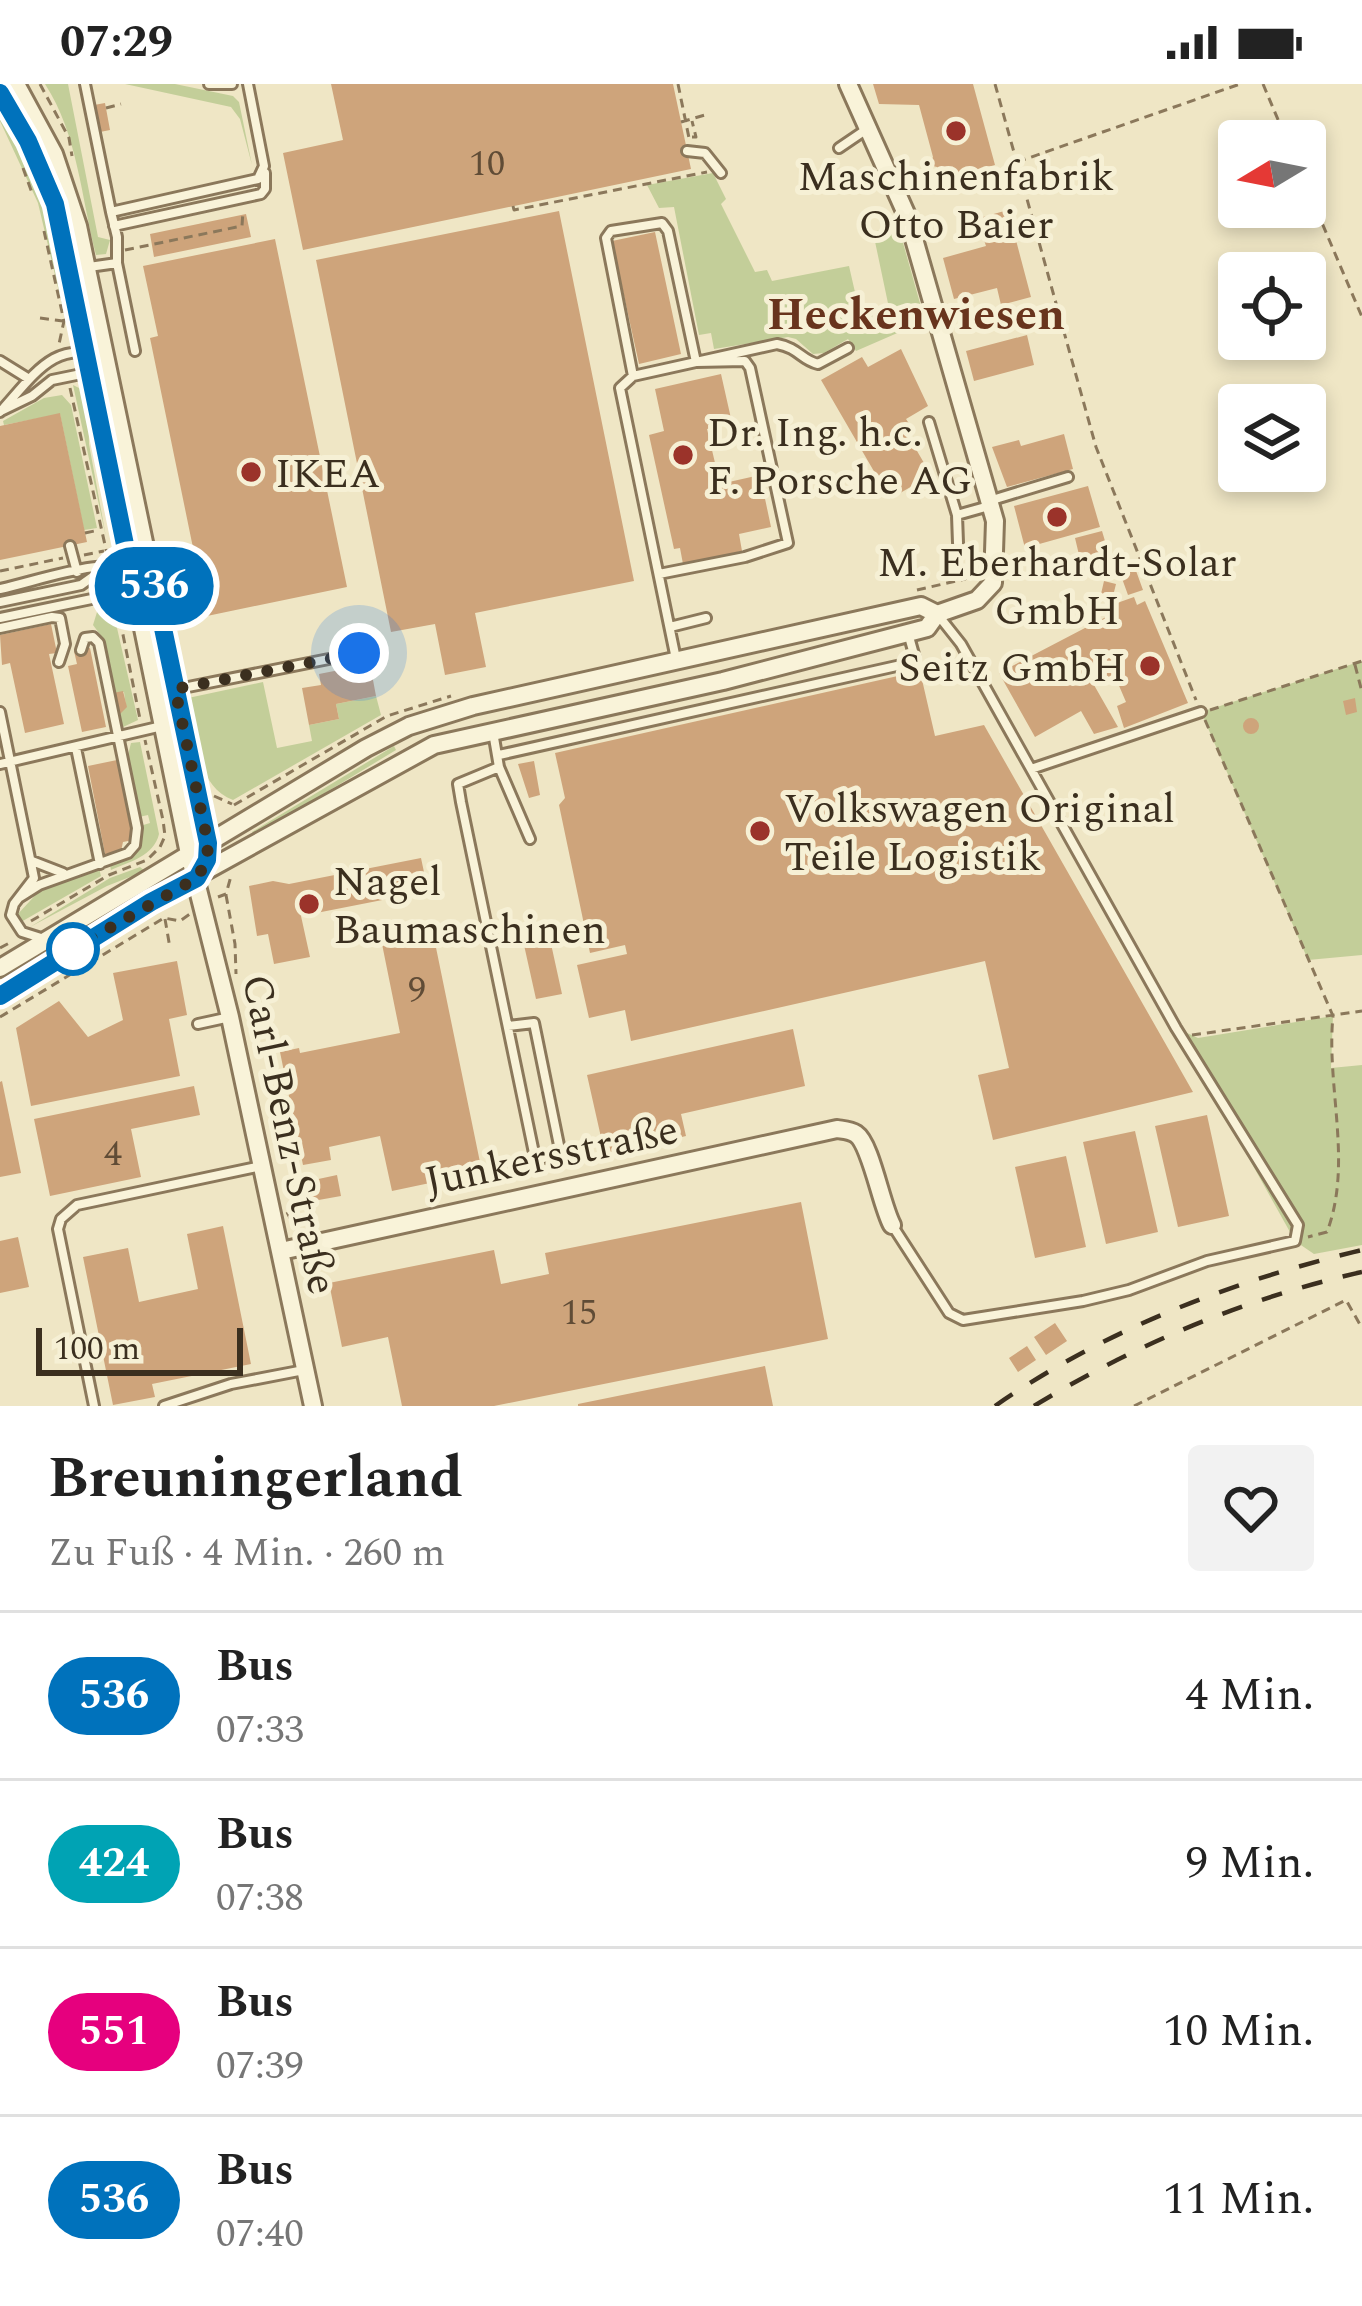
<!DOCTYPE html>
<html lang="de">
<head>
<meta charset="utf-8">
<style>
	body { margin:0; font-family:Spectral,serif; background:#f2f2f2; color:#222; height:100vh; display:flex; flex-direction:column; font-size:45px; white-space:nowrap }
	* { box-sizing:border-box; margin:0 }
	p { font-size:39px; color:#767676 }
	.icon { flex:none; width:66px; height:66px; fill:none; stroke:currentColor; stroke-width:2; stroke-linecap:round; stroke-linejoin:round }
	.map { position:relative; height:1322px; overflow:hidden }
	.panel { display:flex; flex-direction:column; background:#fff; flex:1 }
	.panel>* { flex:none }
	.badge { padding:0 24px; border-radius:39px; font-size:42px; line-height:78px }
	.needle { width:78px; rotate:260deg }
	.fabs { position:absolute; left:1218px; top:36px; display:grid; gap:24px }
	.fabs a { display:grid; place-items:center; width:108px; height:108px; border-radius:12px; background:#fff; box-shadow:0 6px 18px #0003; font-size:60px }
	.scale { position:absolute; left:36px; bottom:30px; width:207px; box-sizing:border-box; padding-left:12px; border:6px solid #3b2f1f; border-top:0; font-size:33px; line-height:42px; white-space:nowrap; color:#3b2f1f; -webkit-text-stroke:9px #f6f0d5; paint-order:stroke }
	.you { position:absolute; width:60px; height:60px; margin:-30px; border:9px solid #fff; border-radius:50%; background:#1a73e8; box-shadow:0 0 0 18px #1a73e833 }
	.map>.badge { position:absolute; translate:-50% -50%; box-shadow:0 0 0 6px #fff }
	.round { display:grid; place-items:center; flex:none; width:126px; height:126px; border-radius:12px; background:#f2f2f2 }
	.headline { display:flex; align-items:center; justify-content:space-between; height:204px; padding:0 48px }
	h1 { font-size:57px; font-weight:700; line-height:90px }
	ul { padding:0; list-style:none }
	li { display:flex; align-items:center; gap:36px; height:168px; padding:0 48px; border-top:3px solid #e0e0e0 }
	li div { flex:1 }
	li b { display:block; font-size:45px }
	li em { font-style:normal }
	li .badge { min-width:132px; font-weight:700; text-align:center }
	.status { display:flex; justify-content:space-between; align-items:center; height:84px; padding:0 60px; background:#fff; direction:ltr }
	.status svg { height:33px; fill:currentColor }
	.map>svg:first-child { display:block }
	.green { fill:#c3ce99 }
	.building { fill:#cea47b }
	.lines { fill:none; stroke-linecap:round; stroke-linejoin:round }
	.lane-casing { stroke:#8b785b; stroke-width:14 }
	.street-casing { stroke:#8b785b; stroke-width:22 }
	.path { stroke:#8b785b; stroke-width:3; stroke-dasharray:9 6; stroke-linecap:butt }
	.lane { stroke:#f9f3d9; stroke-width:8 }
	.street { stroke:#f9f3d9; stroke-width:16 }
	.rail { stroke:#3b2f1f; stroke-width:4.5; stroke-dasharray:21 21; stroke-linecap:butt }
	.line-casing { stroke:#fff; stroke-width:27 }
	.line { stroke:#0072bc; stroke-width:18 }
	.walk { stroke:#3b2f1f; stroke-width:12; stroke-dasharray:0 21.6 }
	.poi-dot { fill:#9b332a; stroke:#f6f0d5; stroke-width:4.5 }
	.stop-dot { fill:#fff; stroke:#0072bc; stroke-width:6 }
	.labels { text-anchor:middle; stroke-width:10; stroke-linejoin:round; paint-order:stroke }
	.number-label { font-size:36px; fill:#604c36 }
	.poi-label { font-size:42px; fill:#3b2f1f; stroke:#f6f0d5; text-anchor:start }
	.street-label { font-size:42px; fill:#3b2f1f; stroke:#f6f0d5 }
	.neighbourhood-label { font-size:45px; font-weight:bold; fill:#68341d; stroke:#f6f0d5 }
</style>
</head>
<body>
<div class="status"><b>07:29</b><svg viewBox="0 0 49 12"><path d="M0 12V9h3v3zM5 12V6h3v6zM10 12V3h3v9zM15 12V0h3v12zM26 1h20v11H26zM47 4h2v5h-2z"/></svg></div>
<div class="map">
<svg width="1362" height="1322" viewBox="0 0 1362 1322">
	<rect width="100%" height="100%" fill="#efe6c5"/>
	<path class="green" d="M45,0H68L98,153L110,156L106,170L96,171C81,113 78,51 45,0Z
		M125,0H175L233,12L239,18L252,81L240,35L231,23Z
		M0,25C39,90 55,158 70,232L64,229L38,119L0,37Z
		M713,89L726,115L721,120L755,188L767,186L772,197L849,182L860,230L889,224L873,148L898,141L925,237L856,267L848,255L824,269L813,270L796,255L788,253L714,265L711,249L699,251L674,123L659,124L647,101Z
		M73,301L81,305L88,316L89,360L106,453Z
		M62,311L71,321L97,444L84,446L60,330L4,341L3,337L44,314Z
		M147,509L195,734L191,736L144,510Z
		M108,521L112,522L138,636L121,644L118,632L126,622L124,608L113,609L102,553L93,541L98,525Z
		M1362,577V871L1308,876L1201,628Z
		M263,598L277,664L312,657L309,641L339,635L336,620L376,612L381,631L233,716C195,702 196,648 188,614Z
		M140,658L159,750C154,772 129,778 111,786L110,781L137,766L140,742L150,739L148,731L139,733L128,671L131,659Z
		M394,662L396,666L254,752L252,748Z
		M140,783L145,787L107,802L30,843L110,794Z
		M99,784L101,792L21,838L16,832L42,804Z
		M1333,932L1331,984L1362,981V1161L1314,1170L1295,1157L1176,944L1198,954Z"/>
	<path class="building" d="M331,0H673L691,85L303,166L283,69L343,56Z
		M873,0H973L995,81L940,96L937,83L929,81L933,73L919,21L879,20Z
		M105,19L110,46L100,48L94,21Z
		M1008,126L1031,213L1001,221L997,204L954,215L943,174L986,162L982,150L976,151L972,136Z
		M559,127L634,497L475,529L486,583L445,591L435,540L391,548L316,176Z
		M246,130L251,153L154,173L150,150Z
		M655,148L681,270L639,280L612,157Z
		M275,155L347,503L207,532L150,254L158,252L143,182Z
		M1027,251L1034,281L974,297L966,267Z
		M901,265L928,322L906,335L912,344L906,348L931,391L890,415L821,296L862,273L868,283Z
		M721,290L732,339L707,345L720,400L760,391L771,443L739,450L742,467L683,480L680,464L674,465L649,351L664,347L655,305Z
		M60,329L87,458L0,476V342Z
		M1064,350L1073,385L1007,403L992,363L1019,356L1021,362Z
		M1088,402L1100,443L1025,464L1014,422Z
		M1102,447L1108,467L1080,475L1075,454Z
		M1135,484L1143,506L1128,511L1120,489Z
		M1104,497L1116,500L1113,512L1101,510Z
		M1134,513L1137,521L1145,517L1188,619L1124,644L1117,622L1126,618L1114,590L1094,601L1118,643L1094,650L1081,627L1035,653L999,589L1106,533L1103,524Z
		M51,540L57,569L49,570L64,640L25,649L10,579L2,581L0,551Z
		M90,564L106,643L82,648L68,582L77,580L74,567Z
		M370,580L376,612L336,620L339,635L309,641L302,604L321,601L319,590Z
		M920,587L935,652L984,641L1193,1008L993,1056L978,991L1009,984L985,877L631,957L625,926L589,934L577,881L627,870L625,861L590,869L559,721L565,714L555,669Z
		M123,607L127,623L120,630L113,609Z
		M1355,614L1357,628L1346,631L1343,617Z
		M1243 642a8 8 0 1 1 16 0a8 8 0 1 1-16 0Z
		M117,676L133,756L123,758L121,767L105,770L88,682Z
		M534,677L540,711L529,714L518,680Z
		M421,774L428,807L301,832L310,873L274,880L268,850L257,852L249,802L273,797L289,800Z
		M546,837L562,910L536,915L520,843Z
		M433,849L482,1088L392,1107L380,1052L329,1063L331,1076L303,1081L280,968L299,964L300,969L400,949L382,860Z
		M177,877L187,931L169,935L180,992L31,1022L16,944L59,917L88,953L123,936L113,889Z
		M793,945L805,1002L681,1030L686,1052L605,1071L587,991Z
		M2,997L21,1089L0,1093V998Z
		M194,1002L200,1031L131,1045L141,1093L50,1112L34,1035Z
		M1207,1031L1229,1132L1178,1143L1155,1042Z
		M1135,1047L1158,1148L1106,1160L1083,1058Z
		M1066,1072L1086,1163L1035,1174L1015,1083Z
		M337,1091L341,1112L313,1117L309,1097Z
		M801,1118L828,1255L494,1322H402L388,1253L342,1263L329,1199L494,1166L501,1200L549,1190L545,1169Z
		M223,1142L251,1280L152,1300L155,1313L113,1321L83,1173L128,1164L139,1218L198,1205L187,1150Z
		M18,1153L29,1203L0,1209V1157Z
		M1055,1239L1067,1257L1046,1271L1034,1253Z
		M1027,1262L1036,1276L1018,1288L1009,1274Z
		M765,1282L773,1322H578V1320Z"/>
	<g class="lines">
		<g class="lane-casing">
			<path id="lane" d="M85,0L111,128
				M209,0H232
				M839,64L867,45
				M687,67L705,69L721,89
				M114,142L261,110L265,105V89
				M117,179L135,267
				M89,183L117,179V153L111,128L258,95L264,82L248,0
				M0,277L29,295
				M633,292L606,154L611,147L662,139L668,147L696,278L745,277L750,284L788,459L745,473L659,490
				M0,328L1,327L32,312L52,296L91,288L107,276C57,251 33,292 1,327
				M929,338L957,431L989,422
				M989,417L1068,393
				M957,431L958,459
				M70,462L77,488
				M0,505C48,494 103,472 151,486L135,506L0,534
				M0,518L81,501L105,484
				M670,543L706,534
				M0,544L52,533L60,534L65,560L59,578
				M676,575L620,304L633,292L777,260C799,264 801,276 818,280L848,264
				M178,605L359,569
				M0,628L34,794L14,820L11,831L22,848L41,854
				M493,648L499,683L458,700L461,718L534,1069L543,1074L561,1071L534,939L508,942
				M76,664L100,780
				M499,671L910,579L915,574L908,549
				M0,680L162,642
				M499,683L530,755
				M1031,685L1201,628
				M32,777L63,789
				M20,813L39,801L128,769L135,761L137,744L99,559L93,553L85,554L81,566
				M198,940L230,933
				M894,1144L949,1229L963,1236L1083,1217L1129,1206L1207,1177L1295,1157L1298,1141L1176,944L961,560L938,531
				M94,1322L58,1145L61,1135L77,1121L261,1082
				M164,1322L231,1300L304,1286"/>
		</g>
		<g class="street-casing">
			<path id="street" d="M16,0L54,70L78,142L208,765
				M848,0L908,134L995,437L993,499L977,516L937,530
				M0,9L43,87L63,152L189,770L230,933L313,1322
				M0,884L366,664L409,642L473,622L921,522L937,530
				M0,912L151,817L434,661L723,597L927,544L937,530
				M281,1167L837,1045C843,1046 850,1046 856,1050C871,1060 881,1121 892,1141"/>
		</g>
		<path class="path" d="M40,0L69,54L72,72
			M678,0L689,54
			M995,0L1096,363L1196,616
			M1263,0L1287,57
			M106,24L121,20
			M681,38L705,31
			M692,53H696L692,37
			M1017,78L1240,0
			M23,84L32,109
			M1305,99L1362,233
			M513,122L514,126L707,88
			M44,147L64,237L59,260
			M125,166L242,142L243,127
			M40,234L63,237
			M70,304L107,470
			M85,449L99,446
			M84,471L104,467
			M0,487L63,474
			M917,506L965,495L977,480
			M117,521L140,635
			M1355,581L1362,608
			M1210,626L1362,577
			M1205,636L1333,932C1326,1003 1353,1079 1327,1148L1308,1153
			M214,712L232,720
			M234,721L387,632L451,612
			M226,811L235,860L236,890
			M218,813L226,810L231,792
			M165,835L170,864
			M31,837L109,791L147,776L160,763L165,752L163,736L145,656
			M0,864L13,857
			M0,933L164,834L180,837L190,830
			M1192,951L1362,927
			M287,1128L296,1146
			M1134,1322L1346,1216L1362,1244"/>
		<use href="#lane" class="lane"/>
		<use href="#street" class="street"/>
		<path class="rail" d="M995,1322C1106,1245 1232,1197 1362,1166
			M1034,1322C1136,1260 1246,1214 1362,1188"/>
	</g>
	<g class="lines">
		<g class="line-casing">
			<path id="line" d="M0,9L28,57L55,120L129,480L151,487L208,759L207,776L197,794L151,818L0,912"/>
		</g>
		<use href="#line" class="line"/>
		<path class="walk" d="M73,865L197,794L207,776L208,759L175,605L359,569"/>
	</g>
	<g class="poi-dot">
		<circle cx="956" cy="47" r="12"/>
		<circle cx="683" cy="371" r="12"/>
		<circle cx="251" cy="388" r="12"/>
		<circle cx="1057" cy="433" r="12"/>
		<circle cx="1150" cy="582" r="12"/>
		<circle cx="760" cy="747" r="12"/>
		<circle cx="309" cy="820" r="12"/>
	</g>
	<circle class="stop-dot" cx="73" cy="865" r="24"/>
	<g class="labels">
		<g class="number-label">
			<text x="487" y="91">10</text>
			<text x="417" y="917">9</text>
			<text x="113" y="1081">4</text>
			<text x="579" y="1240">15</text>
		</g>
		<g class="poi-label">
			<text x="956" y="106" text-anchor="middle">Maschinenfabrik<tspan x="956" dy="48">Otto Baier</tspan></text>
			<text x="707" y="362">Dr. Ing. h.c.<tspan x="707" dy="48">F. Porsche AG</tspan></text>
			<text x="275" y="403">IKEA</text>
			<text x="1057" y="492" text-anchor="middle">M. Eberhardt-Solar<tspan x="1057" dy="48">GmbH</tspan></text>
			<text x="1126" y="597" text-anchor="end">Seitz GmbH</text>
			<text x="784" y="738">Volkswagen Original<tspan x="784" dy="48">Teile Logistik</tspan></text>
			<text x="333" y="811">Nagel<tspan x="333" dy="48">Baumaschinen</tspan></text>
		</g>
		<g class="street-label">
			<text transform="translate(291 1050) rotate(78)" y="15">Carl-Benz-Straße</text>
			<text transform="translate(551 1070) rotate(-12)" y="15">Junkersstraße</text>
		</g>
		<g class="neighbourhood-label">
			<text x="916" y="245">Heckenwiesen</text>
		</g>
	</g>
</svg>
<div class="fabs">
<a><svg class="needle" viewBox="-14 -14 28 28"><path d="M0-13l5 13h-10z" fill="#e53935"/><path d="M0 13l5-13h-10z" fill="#767676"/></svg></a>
<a><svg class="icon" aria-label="locate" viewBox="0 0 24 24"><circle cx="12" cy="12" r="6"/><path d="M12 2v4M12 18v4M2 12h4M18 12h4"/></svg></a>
<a><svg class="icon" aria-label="layers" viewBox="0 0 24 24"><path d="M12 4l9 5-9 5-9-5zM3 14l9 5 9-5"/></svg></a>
</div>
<div class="scale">100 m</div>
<div class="you" style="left:359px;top:569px"></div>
<b class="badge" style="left:154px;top:502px;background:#0072bc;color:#fff">536</b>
</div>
<section class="panel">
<div class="headline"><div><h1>Breuningerland</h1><p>Zu Fuß · 4 Min. · 260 m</p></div><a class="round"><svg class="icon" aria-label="heart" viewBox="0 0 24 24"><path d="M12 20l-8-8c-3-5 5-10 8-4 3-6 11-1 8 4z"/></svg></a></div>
<ul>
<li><span class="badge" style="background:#0072bc;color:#fff">536</span><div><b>Bus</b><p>07:33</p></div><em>4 Min.</em></li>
<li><span class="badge" style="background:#00a3b4;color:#fff">424</span><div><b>Bus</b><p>07:38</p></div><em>9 Min.</em></li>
<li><span class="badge" style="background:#e6007e;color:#fff">551</span><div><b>Bus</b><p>07:39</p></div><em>10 Min.</em></li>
<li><span class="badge" style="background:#0072bc;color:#fff">536</span><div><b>Bus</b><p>07:40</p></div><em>11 Min.</em></li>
</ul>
</section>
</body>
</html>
